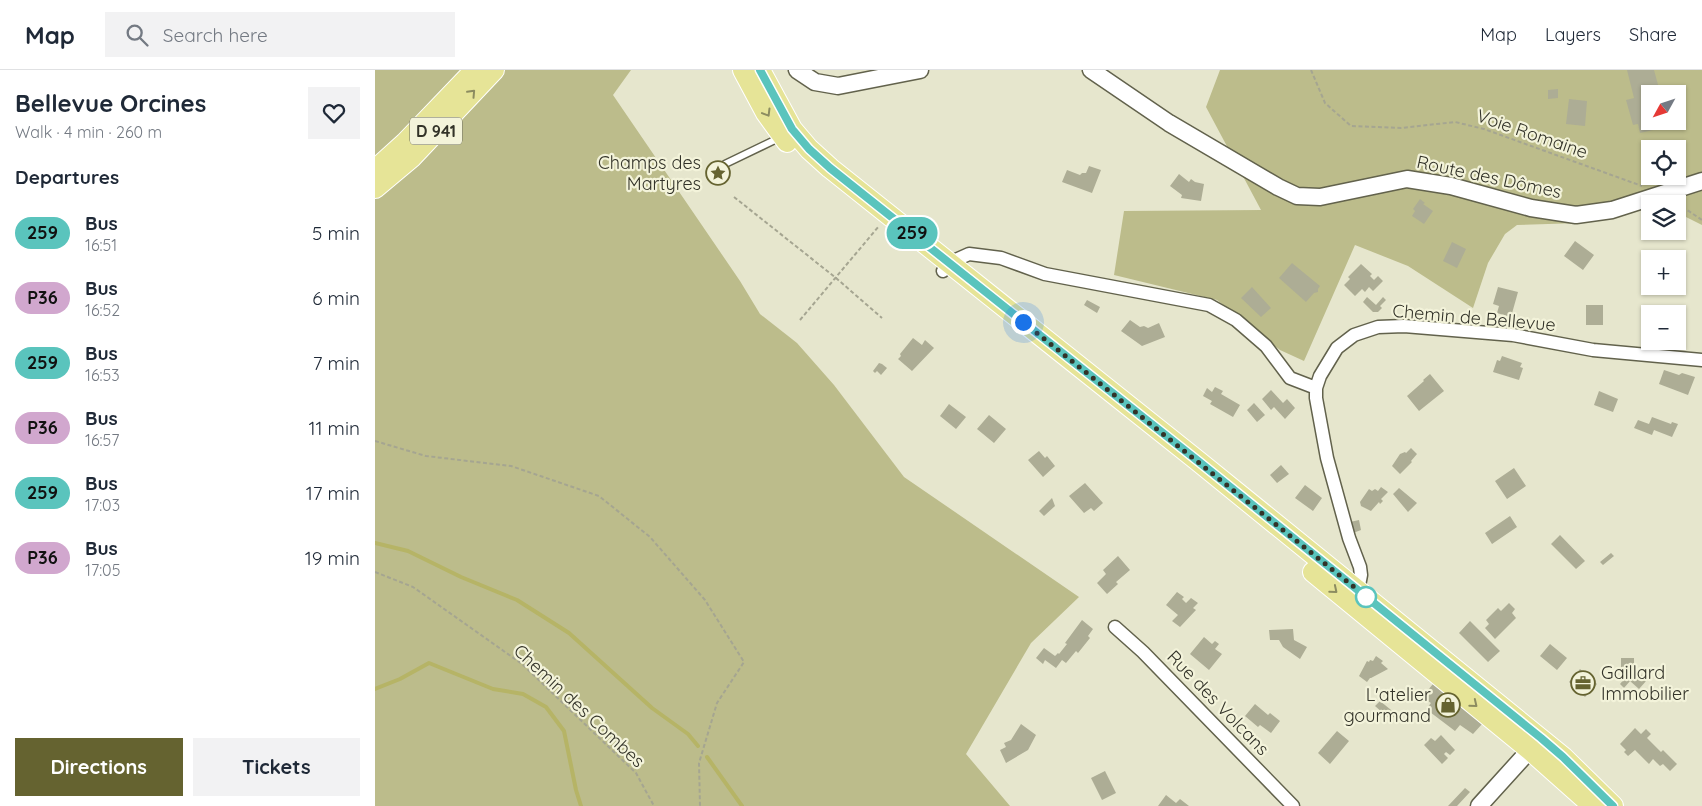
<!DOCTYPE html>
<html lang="en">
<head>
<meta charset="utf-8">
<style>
	body { margin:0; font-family:Quicksand,sans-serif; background:#f2f2f3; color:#1f2937; height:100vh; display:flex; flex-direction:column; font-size:19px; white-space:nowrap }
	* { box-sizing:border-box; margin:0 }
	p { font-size:16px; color:#747a83 }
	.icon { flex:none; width:28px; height:28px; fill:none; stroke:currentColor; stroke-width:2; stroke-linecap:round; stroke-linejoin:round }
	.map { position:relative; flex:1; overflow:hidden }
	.side { display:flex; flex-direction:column; background:#fff; width:375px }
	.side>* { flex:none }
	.badge { padding:0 10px; border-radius:16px; font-size:18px; line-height:32px }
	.needle { width:32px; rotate:230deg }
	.fabs { position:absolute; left:1266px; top:15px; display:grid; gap:10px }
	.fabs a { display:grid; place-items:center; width:45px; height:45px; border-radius:0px; background:#fff; box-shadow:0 1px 4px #0004; font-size:25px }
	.you { position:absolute; width:25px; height:25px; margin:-12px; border:4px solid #fff; border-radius:50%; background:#1a73e8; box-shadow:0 0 0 8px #1a73e833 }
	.map>.badge { position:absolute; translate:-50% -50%; box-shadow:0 0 0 2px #fff }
	h2 { padding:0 15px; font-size:19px; line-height:45px }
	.round { display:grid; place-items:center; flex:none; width:52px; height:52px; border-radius:0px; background:#f2f2f3 }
	.head { display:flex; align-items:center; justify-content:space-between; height:85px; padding:0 15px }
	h1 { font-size:24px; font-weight:800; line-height:38px }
	.button { display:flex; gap:10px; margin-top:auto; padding:10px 15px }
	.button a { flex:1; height:58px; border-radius:0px; background:#656330; color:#fff; font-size:20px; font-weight:800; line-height:58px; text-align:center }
	.button a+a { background:#f2f2f3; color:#1f2937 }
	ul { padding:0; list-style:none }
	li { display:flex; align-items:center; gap:15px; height:65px; padding:0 15px }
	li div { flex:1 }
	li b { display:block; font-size:19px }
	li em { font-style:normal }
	li .badge { min-width:55px; font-weight:700; text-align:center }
	header { display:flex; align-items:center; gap:30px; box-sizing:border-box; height:70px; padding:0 25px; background:#fff; border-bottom:1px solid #e0e1e3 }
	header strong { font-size:24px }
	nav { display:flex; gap:28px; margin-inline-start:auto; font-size:18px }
	.search { width:350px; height:45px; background:#f2f2f3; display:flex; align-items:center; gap:12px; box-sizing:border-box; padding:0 18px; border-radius:0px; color:#747a83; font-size:19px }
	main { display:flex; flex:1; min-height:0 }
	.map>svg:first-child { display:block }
	.green { fill:#bcbc8b; fill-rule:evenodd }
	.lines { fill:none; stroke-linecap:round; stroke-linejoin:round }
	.stream { stroke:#b6b466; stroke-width:4 }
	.building { fill:#adad95 }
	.service-casing { stroke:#62624c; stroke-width:9 }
	.minor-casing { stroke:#62624c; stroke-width:15 }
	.tertiary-casing { stroke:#62624c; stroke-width:19 }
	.primary-casing { stroke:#fff; stroke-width:22 }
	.path { stroke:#a5a591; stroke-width:2; stroke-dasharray:4 2.5; stroke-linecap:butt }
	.service { stroke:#fff; stroke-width:6 }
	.minor { stroke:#fff; stroke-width:12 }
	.tertiary { stroke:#fff; stroke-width:16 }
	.primary { stroke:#e6e497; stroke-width:20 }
	.oneway { stroke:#8c8c60 }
	.line-casing { stroke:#fff; stroke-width:11 }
	.line { stroke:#5ac4bd; stroke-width:8 }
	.walk { stroke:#333329; stroke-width:5; stroke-dasharray:0 9 }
	.stop-dot { fill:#fff; stroke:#5ac4bd; stroke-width:2.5 }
	.labels { text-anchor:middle; stroke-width:4.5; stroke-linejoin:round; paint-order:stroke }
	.shield { fill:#f3f3da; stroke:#6d6d5e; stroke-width:1 }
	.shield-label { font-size:16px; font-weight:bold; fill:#333329 }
	.street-label { font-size:18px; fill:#333329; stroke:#f3f3da }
	.poi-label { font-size:18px; fill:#333329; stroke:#f3f3da; text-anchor:end }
</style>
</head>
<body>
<header>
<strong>Map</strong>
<div class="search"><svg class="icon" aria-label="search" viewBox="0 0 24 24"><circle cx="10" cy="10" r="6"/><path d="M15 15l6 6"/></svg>Search here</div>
<nav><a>Map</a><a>Layers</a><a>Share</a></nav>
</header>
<main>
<section class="side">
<div class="head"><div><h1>Bellevue Orcines</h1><p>Walk · 4 min · 260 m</p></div><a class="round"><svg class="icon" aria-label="heart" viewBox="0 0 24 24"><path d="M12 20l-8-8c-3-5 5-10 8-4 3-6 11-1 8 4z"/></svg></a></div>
<h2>Departures</h2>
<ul>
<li><span class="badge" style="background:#5ac4bd;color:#111">259</span><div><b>Bus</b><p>16:51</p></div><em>5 min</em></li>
<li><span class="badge" style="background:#d1a7ce;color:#111">P36</span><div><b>Bus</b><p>16:52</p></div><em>6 min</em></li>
<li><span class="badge" style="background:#5ac4bd;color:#111">259</span><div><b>Bus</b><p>16:53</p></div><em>7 min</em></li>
<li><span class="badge" style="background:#d1a7ce;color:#111">P36</span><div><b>Bus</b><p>16:57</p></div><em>11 min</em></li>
<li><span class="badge" style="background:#5ac4bd;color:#111">259</span><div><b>Bus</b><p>17:03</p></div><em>17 min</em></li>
<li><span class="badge" style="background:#d1a7ce;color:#111">P36</span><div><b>Bus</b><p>17:05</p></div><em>19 min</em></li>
</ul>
<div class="button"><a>Directions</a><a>Tickets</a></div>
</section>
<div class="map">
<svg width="1327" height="736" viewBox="0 0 1327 736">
	<rect width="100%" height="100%" fill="#e6e6cd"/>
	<path class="green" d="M0,0H256L238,25L365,211L385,244L422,273L459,315L529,407L704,527L656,573L591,684L635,736H0Z
		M845,0H1327V155L1303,143L1302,134H1275V138L1205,153L1142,155L1130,164L1113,193L1098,238L1033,196L980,175L929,291L905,280L842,230L739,205L749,141L886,140L831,37ZM1275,24H1302V51H1275ZM1275,79H1302V106H1275Z"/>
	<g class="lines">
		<path class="stream" d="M0,473L33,481L86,507L142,530L194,563L277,638L313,664L323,676
			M0,619L25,609L54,593L118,619L148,624L171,637L189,661L201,720L206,736
			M332,687L367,736"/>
	</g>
	<path class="building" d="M1252,0H1279L1285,22L1269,26L1278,60L1265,63L1263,54L1258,55L1251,30L1259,28Z
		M1183,19V28L1173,29V20Z
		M1194,29L1212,31L1210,56L1191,54Z
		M714,96L726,100L717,123L687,112L692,100L705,105L707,103H711Z
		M804,104L814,112L816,109L820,112L829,114L826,131L806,128L807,125L795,116Z
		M1045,129L1050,133L1048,134L1058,141L1049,154L1037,146L1040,141L1038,139Z
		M1200,171L1219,185L1208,200L1189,186Z
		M1077,172L1091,179L1082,198L1068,191Z
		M917,193L945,216L943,219V222L939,223L931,232L904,208Z
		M986,194L997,204L995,206L999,210L1003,206L1008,211L998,221L994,217L990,222L987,219L980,226L969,215L975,209L973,207Z
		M877,217L896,238L886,247L866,228Z
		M1123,217L1143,222L1136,247L1122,243L1124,236L1118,234Z
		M992,227L1001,235L1008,227L1011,230L1005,236L1007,238L1003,242H998L988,232Z
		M712,230L725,237L722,243L709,235Z
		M1211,235H1228V255H1211Z
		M1302,248H1309L1308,265H1302Z
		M755,250L765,257L769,256L773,258L784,253L790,267L767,276L746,261Z
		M538,268L547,275L550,270L559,278L537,301L523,289L526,286L525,284Z
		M1127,286L1147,293L1145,297L1148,298L1144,310L1118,302L1122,290L1125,291Z
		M504,293L507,294L512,298L506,305L502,301L500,303L498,301Z
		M1289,300L1304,305L1307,303L1320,307L1313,325L1284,314Z
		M1055,304L1069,321L1044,341L1032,326L1049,311L1048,310Z
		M840,317L848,321L846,324L865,335L858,347L835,334L837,331L828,326L832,318L837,322Z
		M896,320L908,333L912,329L920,338L910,349L899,337L896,340L887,329Z
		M1224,321L1243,329L1238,342L1219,335Z
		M879,333L890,345L882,352L872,340Z
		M574,334L591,347L581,359L565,346Z
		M614,345L631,359L619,373L602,359Z
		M1277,347L1296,354L1297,352L1303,354L1297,367L1279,360L1277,365L1259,358L1263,350L1274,354Z
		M1036,378L1042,384L1036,391L1037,392L1025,404L1017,396L1025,384L1030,382L1031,383Z
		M664,381L670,388L672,386L680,396L668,407L653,390Z
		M906,395L914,404L902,413L895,405Z
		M1139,398L1151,416L1132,429L1120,411Z
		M710,413L728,433L719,441L716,438L709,443L694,426Z
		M930,415L947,428L938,441L920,428Z
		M1006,417L1013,422L1006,429L1008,431L1005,434L1004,432L996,441L986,436L985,432L994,419L997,421L1000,419L1003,421Z
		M1024,418L1042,433L1033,442L1018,424Z
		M677,428L680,436L669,446L664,441Z
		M1135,446L1142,457L1117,474L1110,463Z
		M984,450L986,460L978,463L975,452Z
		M1185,465L1210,491L1201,499L1176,474Z
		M1236,483L1239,486L1228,495L1225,492Z
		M743,486L755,500L741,512L743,514L732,524L722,513L731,504L728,500Z
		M802,522L809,527L807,529L811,533L816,528L823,533L818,538L821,540L805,557L797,551L803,545L791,535Z
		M1134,533L1140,539L1137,543L1141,548L1120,569L1110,558L1114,554L1111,550L1123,538L1126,541Z
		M707,550L718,559L713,566L715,568L703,583L701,581L691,593L687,590L681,598L670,590L668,594L661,588L669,578L680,586L683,583L684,584L692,574L690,573Z
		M1095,551L1125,581L1113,592L1084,563Z
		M918,559L919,570L932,577L925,589L908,577L904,570H895L894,560Z
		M829,567L837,574L840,571L844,574L840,579L847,584L834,600L815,584Z
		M1175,574L1192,588L1182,600L1165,586Z
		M1001,586L1008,591L1006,593L1013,599L996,608H995L992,612L984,606L992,591L994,592L995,590L998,591Z
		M1246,588H1259V598L1272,610L1264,619L1255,611L1249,618L1245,614L1251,607L1247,602L1246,603Z
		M1205,599L1222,614L1210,627L1194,612Z
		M1058,614L1108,653L1098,664L1085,655L1080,661L1051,639L1056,633L1047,627Z
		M1005,631L1021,644L1016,650L1000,636Z
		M880,634L893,645L895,643L905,651L896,663L885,655L883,657L870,646Z
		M646,654L661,665L653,680L631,693L625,680L631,677L629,673L636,670Z
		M1260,658L1266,664L1271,659L1276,664L1272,668L1286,682L1288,680L1302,694L1295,701L1288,694L1285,696L1278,689L1274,694L1260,680L1253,686L1249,682L1251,680L1245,674Z
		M962,661L974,671L955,694L943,683Z
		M1066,665L1080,680L1075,685L1071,682L1069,684L1073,688L1067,694L1049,675L1056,668L1060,671Z
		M730,701L741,723L727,730L716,708Z
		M1090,718L1095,722L1082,736H1073Z
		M791,725L801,733L805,729L814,736H783Z"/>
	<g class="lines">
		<g class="service-casing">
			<path id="service" d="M350,94L406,67"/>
		</g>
		<g class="minor-casing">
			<path id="minor" d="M568,201L574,193L594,184L626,188L670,204L834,235L861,250L891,276L915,308L941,318
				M982,526L986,505L985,497L974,468L952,388L941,328V318L945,306L962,278L979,265L1003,257L1029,256L1138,265L1218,280L1327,290
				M740,557L768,582L918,736"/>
		</g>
		<g class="tertiary-casing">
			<path id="tertiary" d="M422,0L440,12L463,16L545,0
				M716,0L794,53L903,117L922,126L945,127L1032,109L1076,116L1156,138L1201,145L1237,140L1327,111
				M1104,736L1162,672"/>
		</g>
		<g class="primary-casing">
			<path id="primary" d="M368,0L391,43L412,72
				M385,0L417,59L434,79L455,98L823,391L1188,687L1238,736
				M0,100L30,73L100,0
				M0,118L37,87L119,0
				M938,502L1155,680L1218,736"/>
		</g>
		<path class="path" d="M936,0L950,33L976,56L1026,58L1080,52L1109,59L1267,116
			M359,127L461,208L507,248
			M1302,133L1327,150
			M425,250L504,156
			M0,371L51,386L136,396L224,426L275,467L330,530L369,592L342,633L324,693L325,736
			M0,502L38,517L147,594L261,703L279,736"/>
		<use href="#service" class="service"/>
		<use href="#minor" class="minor"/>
		<use href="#tertiary" class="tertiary"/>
		<use href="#primary" class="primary"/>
	</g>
	<defs><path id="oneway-chevron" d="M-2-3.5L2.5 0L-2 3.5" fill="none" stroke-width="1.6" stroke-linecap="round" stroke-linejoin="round" transform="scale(1.25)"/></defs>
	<g class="oneway">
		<use href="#oneway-chevron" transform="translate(97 23) rotate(-47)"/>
		<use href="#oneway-chevron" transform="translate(392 43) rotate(59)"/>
		<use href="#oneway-chevron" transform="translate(959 520) rotate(40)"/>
		<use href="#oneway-chevron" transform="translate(1099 634) rotate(39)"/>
	</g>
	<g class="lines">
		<g class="line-casing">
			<path id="line" d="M385,0L417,59L434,79L455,98L823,391L1166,668L1188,687L1238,736"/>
		</g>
		<use href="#line" class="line"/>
		<path class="walk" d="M648,252L994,529L991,527"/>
	</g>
	<defs>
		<g id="sight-ring" transform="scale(1.25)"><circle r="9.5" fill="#f3f3da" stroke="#656330" stroke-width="1.5"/><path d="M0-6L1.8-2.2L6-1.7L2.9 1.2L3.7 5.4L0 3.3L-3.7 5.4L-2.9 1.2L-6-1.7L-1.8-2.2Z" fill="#656330"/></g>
		<g id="office-ring" transform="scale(1.25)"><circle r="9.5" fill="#f3f3da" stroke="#656330" stroke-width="1.5"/><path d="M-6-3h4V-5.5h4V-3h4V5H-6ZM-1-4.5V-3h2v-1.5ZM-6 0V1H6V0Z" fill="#656330"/></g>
		<g id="shop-ring" transform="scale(1.25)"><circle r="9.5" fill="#f3f3da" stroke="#656330" stroke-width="1.5"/><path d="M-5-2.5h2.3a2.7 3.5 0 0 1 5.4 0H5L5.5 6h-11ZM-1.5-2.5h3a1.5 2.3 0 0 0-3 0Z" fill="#656330"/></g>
	</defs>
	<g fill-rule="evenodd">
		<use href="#sight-ring" x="343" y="103"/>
		<use href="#office-ring" x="1208" y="613"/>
		<use href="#shop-ring" x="1073" y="635"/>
	</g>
	<circle class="stop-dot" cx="991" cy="527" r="10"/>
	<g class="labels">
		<rect class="shield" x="35" y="47.5" width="52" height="27" rx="4"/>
		<g class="shield-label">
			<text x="61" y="67">D 941</text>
		</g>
		<g class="street-label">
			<text transform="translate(1157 64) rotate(19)" y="6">Voie Romaine</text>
			<text transform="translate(1114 107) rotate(12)" y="6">Route des Dômes</text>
			<text transform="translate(1099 248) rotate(5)" y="6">Chemin de Bellevue</text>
			<text transform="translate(843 633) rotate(46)" y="6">Rue des Volcans</text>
			<text transform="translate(204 636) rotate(43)" y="6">Chemin des Combes</text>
		</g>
		<g class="poi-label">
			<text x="326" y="99">Champs des<tspan x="326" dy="21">Martyres</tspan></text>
			<text x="1226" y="609" text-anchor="start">Gaillard<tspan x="1226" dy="21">Immobilier</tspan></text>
			<text x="1056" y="631">L'atelier<tspan x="1056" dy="21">gourmand</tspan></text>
		</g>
	</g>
</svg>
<div class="fabs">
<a><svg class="needle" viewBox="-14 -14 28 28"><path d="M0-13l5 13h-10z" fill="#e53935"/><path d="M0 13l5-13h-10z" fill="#747a83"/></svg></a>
<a><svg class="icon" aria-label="locate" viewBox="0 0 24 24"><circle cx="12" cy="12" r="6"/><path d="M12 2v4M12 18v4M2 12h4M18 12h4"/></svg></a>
<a><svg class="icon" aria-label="layers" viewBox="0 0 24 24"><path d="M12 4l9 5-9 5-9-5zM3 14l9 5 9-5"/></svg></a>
<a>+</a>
<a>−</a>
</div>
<div class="you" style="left:648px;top:252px"></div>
<b class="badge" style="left:537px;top:163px;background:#5ac4bd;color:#111">259</b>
</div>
</main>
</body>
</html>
